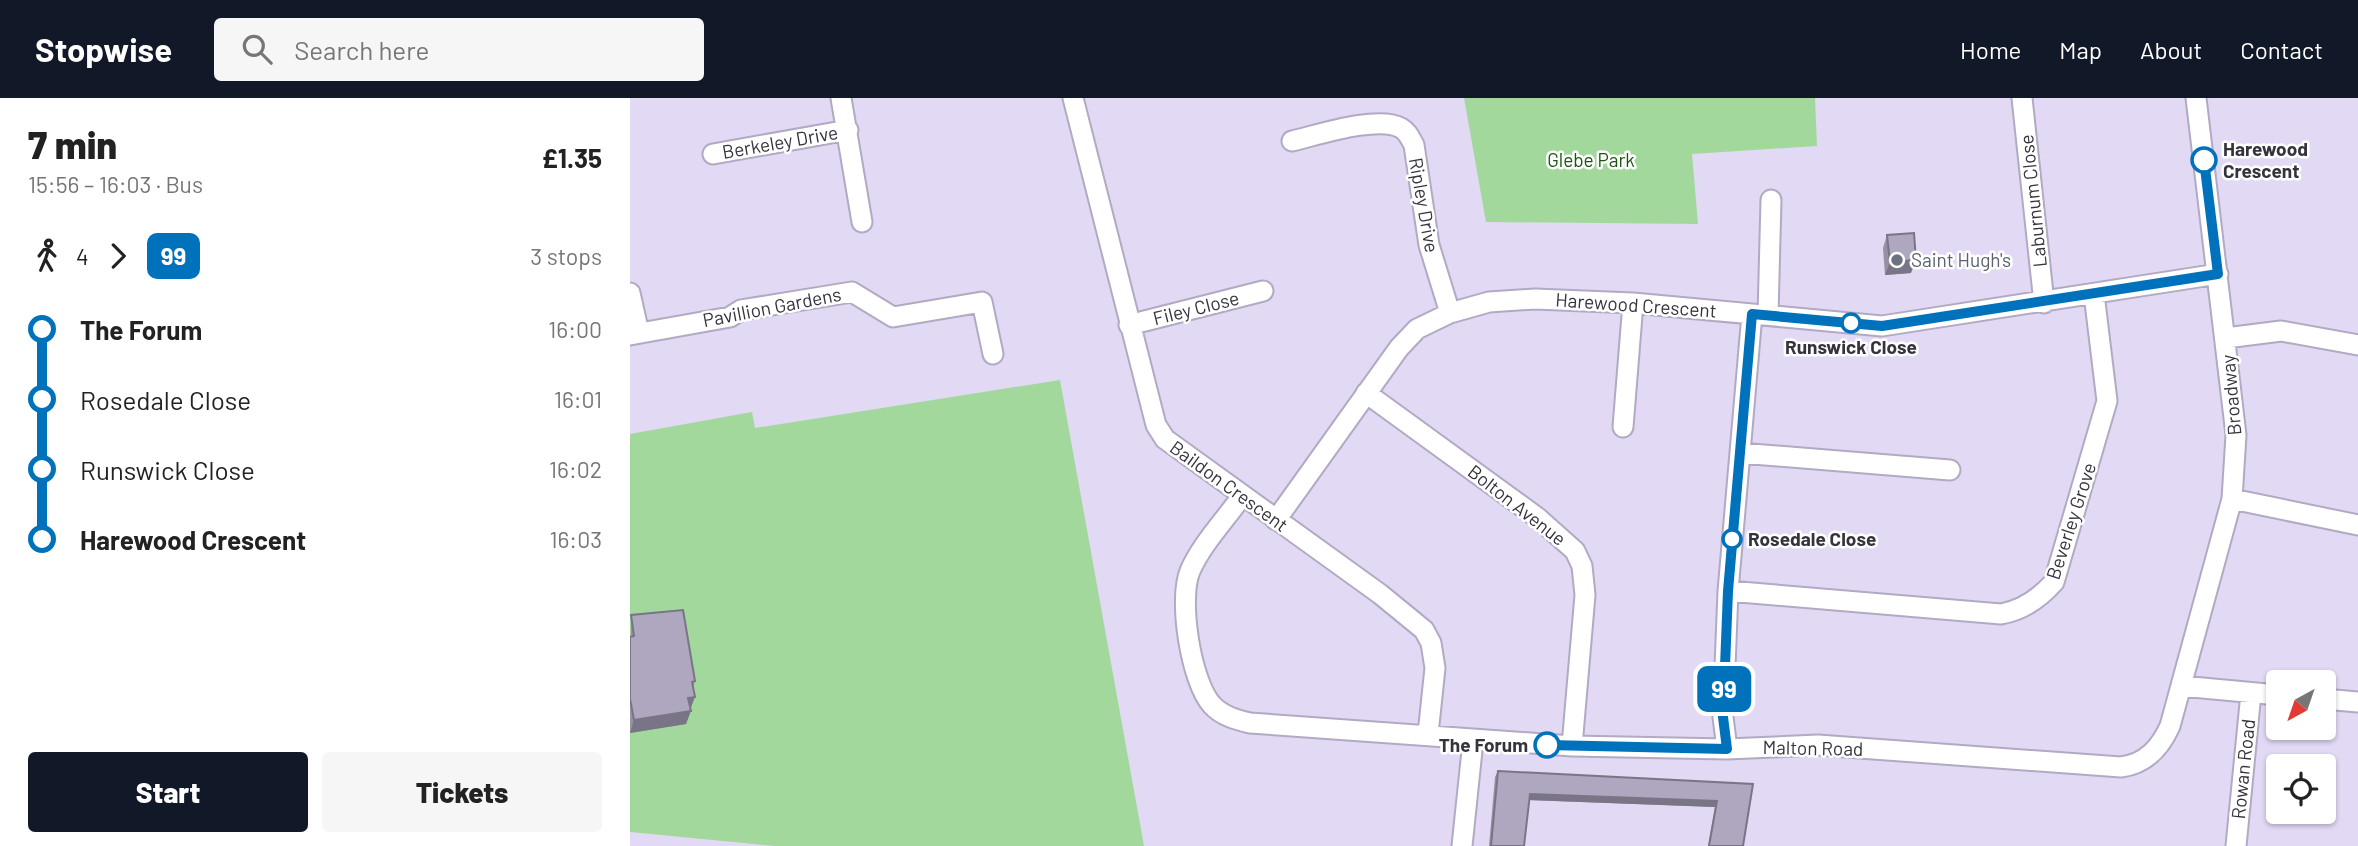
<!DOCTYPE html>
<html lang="en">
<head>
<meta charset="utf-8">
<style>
	body { margin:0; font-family:Barlow,sans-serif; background:#f6f6f6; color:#222; height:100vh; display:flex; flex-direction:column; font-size:26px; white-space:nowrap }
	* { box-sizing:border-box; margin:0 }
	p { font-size:23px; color:#767676 }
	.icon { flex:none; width:38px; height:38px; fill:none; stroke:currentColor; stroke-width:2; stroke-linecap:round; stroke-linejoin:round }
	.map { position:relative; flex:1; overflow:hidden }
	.sheet { display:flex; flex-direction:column; background:#fff; width:630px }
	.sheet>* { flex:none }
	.badge { padding:0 14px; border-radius:10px; font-size:24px; line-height:46px }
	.needle { width:46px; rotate:220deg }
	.tools { position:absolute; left:1636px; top:572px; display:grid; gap:14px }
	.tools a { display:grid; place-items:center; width:70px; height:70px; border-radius:7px; background:#fff; box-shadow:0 2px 5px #0004; font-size:35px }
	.map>.badge { position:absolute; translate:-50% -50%; box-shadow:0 0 0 4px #fff }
	.legs { display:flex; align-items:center; gap:10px; height:77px; padding:0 28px; font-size:23px }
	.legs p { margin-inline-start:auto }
	.overview { display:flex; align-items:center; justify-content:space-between; height:119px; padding:0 28px }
	h1 { font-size:38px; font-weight:800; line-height:52px }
	.cta { display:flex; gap:14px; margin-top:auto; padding:14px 28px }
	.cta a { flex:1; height:80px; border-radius:7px; background:#111827; color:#fff; font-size:28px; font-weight:800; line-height:80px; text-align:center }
	.cta a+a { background:#f6f6f6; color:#222 }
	ul { padding:0 28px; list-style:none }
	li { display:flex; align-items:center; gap:24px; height:70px; font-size:26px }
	li i { display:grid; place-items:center; width:10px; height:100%; margin:0 9px; background:currentColor }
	li i::after { content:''; width:18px; height:18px; margin:-9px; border:5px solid; border-radius:50%; background:#fff }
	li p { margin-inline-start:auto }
	li:first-child i { background:linear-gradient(#0000 50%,currentColor 0) }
	li:last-child i { background:linear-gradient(currentColor 50%,#0000 0) }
	header { display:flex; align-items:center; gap:42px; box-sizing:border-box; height:98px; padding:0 35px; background:#111827; color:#fff }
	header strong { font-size:33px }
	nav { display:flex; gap:38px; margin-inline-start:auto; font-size:24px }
	.search { width:490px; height:63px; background:#f6f6f6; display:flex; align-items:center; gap:18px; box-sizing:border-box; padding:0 24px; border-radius:7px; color:#767676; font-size:26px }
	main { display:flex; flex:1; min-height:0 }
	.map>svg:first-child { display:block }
	.green { fill:#a3d89d }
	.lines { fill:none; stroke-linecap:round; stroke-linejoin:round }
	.minor-casing { stroke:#b2a9c3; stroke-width:23 }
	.minor { stroke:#fff; stroke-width:19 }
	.wall { fill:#9690a5 }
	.shaded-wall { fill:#7a7586 }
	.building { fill:#afa7c0; stroke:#7a7586; stroke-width:2 }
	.line-1-casing { stroke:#fff; stroke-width:16 }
	.line-1 { stroke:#0072bc; stroke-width:10 }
	.stop-1-dot { fill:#fff; stroke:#0072bc; stroke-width:3.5 }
	.worship-dot { fill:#6b7280; stroke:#fff; stroke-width:2.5 }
	.labels { text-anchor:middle; stroke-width:5; stroke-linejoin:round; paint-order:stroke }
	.street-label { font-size:19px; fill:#36333d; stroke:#fff }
	.stop-label { font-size:19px; font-weight:bold; fill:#36333d; stroke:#fff; text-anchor:start }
	.park-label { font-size:19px; fill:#1a5613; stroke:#fff }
	.worship-label { font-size:19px; fill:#5b616d; stroke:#fff; text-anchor:start }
</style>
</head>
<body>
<header>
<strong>Stopwise</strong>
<div class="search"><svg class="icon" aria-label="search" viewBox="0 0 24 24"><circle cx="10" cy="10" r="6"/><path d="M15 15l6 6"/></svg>Search here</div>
<nav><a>Home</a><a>Map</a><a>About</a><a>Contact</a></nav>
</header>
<main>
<section class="sheet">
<div class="overview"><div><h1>7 min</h1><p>15:56 – 16:03 · Bus</p></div><b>£1.35</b></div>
<div class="legs"><svg class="icon" aria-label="walk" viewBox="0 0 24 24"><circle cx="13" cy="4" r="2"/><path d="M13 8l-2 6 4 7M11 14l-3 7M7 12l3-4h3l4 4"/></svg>4<svg class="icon" aria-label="forward" viewBox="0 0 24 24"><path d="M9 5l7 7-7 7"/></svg><b class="badge" style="background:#0072bc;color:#fff">99</b><p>3 stops</p></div>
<ul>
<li><i style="color:#0072bc"></i><b>The Forum</b><p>16:00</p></li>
<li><i style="color:#0072bc"></i><span>Rosedale Close</span><p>16:01</p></li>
<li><i style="color:#0072bc"></i><span>Runswick Close</span><p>16:02</p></li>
<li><i style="color:#0072bc"></i><b>Harewood Crescent</b><p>16:03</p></li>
</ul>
<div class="cta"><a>Start</a><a>Tickets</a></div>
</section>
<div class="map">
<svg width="1728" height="748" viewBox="0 0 1728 748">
	<rect width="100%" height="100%" fill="#e2d9f4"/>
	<path class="green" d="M834,0H1185L1187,48L1062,56L1068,126L856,124Z
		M430,282L514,748H144L0,734V336L122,314L125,330Z"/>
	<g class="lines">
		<g class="minor-casing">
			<path id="minor" d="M211,0L232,124
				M443,0L526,327L535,341L750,496L794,532L801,545L805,570L798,636
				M1392,0L1414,205
				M662,43C688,37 748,17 771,30C778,34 780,40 784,47L799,147L820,215
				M83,56L218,32
				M0,195L9,235
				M1138,217L1141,102
				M499,227L633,193
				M0,237L100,219L111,212L222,194L263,219L352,204L363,256
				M1596,240L1651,233L1728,247
				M736,295L908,420L945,453L952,468L955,497L942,648
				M993,329L1003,205
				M1110,355L1320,372
				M612,398C595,422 571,447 560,473C548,502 561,584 582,607C592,618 607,622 620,625L942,648L1097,651L1188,647L1491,669C1516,666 1530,650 1540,628L1602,401L1606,337L1566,0
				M1602,401L1728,427
				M646,422L769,250L787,231L820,215L859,204L905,201L1003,205L1252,228L1588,176
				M1098,493L1371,516C1393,512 1409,501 1424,484L1477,303L1464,196
				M1551,588L1648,597
				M1694,601L1728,604
				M1097,651L1093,619L1098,493L1122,216
				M832,748L843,643
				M1606,748L1621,595"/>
		</g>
		<use href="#minor" class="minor"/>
	</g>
	<path class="wall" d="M1257,137L1281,175L1255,177L1253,150Z
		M1,517L65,583L63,590L60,611L56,626L0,635Z
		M868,673L1123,686L1113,748H1078L1085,709L899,702L894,748H859L865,679Z"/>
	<path class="shaded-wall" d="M1286,162L1281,175L1255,177L1260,164Z
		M65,599L60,612L58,600Z
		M61,613L56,626L0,635L4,622Z
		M900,696L1087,703L1085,709L897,702Z"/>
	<path class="building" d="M1284,135L1286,162L1260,164L1257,137Z
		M53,512L65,583L62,584L65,599L58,600L61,613L4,622L0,601V539L4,538L1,517Z
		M868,673L1123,686L1113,748H1079L1087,703L900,696L894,748H861Z"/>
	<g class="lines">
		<g class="line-1-casing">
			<path id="line-1" d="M917,647L1097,651L1093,619L1098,493L1122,216L1252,228L1588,176L1574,62"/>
		</g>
		<use href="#line-1" class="line-1"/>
	</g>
	<g class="stop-1-dot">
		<circle cx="1574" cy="62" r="12"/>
		<circle cx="1221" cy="225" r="9"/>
		<circle cx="1102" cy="441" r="9"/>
		<circle cx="917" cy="647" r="12"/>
	</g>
	<circle class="worship-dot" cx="1267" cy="162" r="7"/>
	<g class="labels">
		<g class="street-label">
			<text transform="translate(150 44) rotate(-10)" y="7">Berkeley Drive</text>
			<text transform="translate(1403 103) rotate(-96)" y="7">Laburnum Close</text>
			<text transform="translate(794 107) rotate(80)" y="7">Ripley Drive</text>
			<text transform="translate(1006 207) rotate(4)" y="7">Harewood Crescent</text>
			<text transform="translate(142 209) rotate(-11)" y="7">Pavillion Gardens</text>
			<text transform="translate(566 210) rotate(-14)" y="7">Filey Close</text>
			<text transform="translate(1601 297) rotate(-95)" y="7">Broadway</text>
			<text transform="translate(599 388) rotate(36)" y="7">Baildon Crescent</text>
			<text transform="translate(887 407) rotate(38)" y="7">Bolton Avenue</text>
			<text transform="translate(1441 423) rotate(-72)" y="7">Beverley Grove</text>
			<text transform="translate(1183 650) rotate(1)" y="7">Malton Road</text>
			<text transform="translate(1613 671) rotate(-84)" y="7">Rowan Road</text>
		</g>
		<g class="stop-label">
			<text x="1593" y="58">Harewood<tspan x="1593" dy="22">Crescent</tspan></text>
			<text x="1221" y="256" text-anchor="middle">Runswick Close</text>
			<text x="1118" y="448">Rosedale Close</text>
			<text x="898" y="654" text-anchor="end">The Forum</text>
		</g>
		<g class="park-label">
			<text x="961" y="69">Glebe Park</text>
		</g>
		<g class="worship-label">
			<text x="1281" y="169">Saint Hugh's</text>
		</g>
	</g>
</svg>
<div class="tools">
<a><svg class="needle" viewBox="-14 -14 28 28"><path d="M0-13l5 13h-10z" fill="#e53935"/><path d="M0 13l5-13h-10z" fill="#767676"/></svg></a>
<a><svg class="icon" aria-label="locate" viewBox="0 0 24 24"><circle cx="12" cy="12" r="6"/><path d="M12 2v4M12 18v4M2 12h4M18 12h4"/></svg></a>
</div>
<b class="badge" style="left:1094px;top:591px;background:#0072bc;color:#fff">99</b>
</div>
</main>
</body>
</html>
